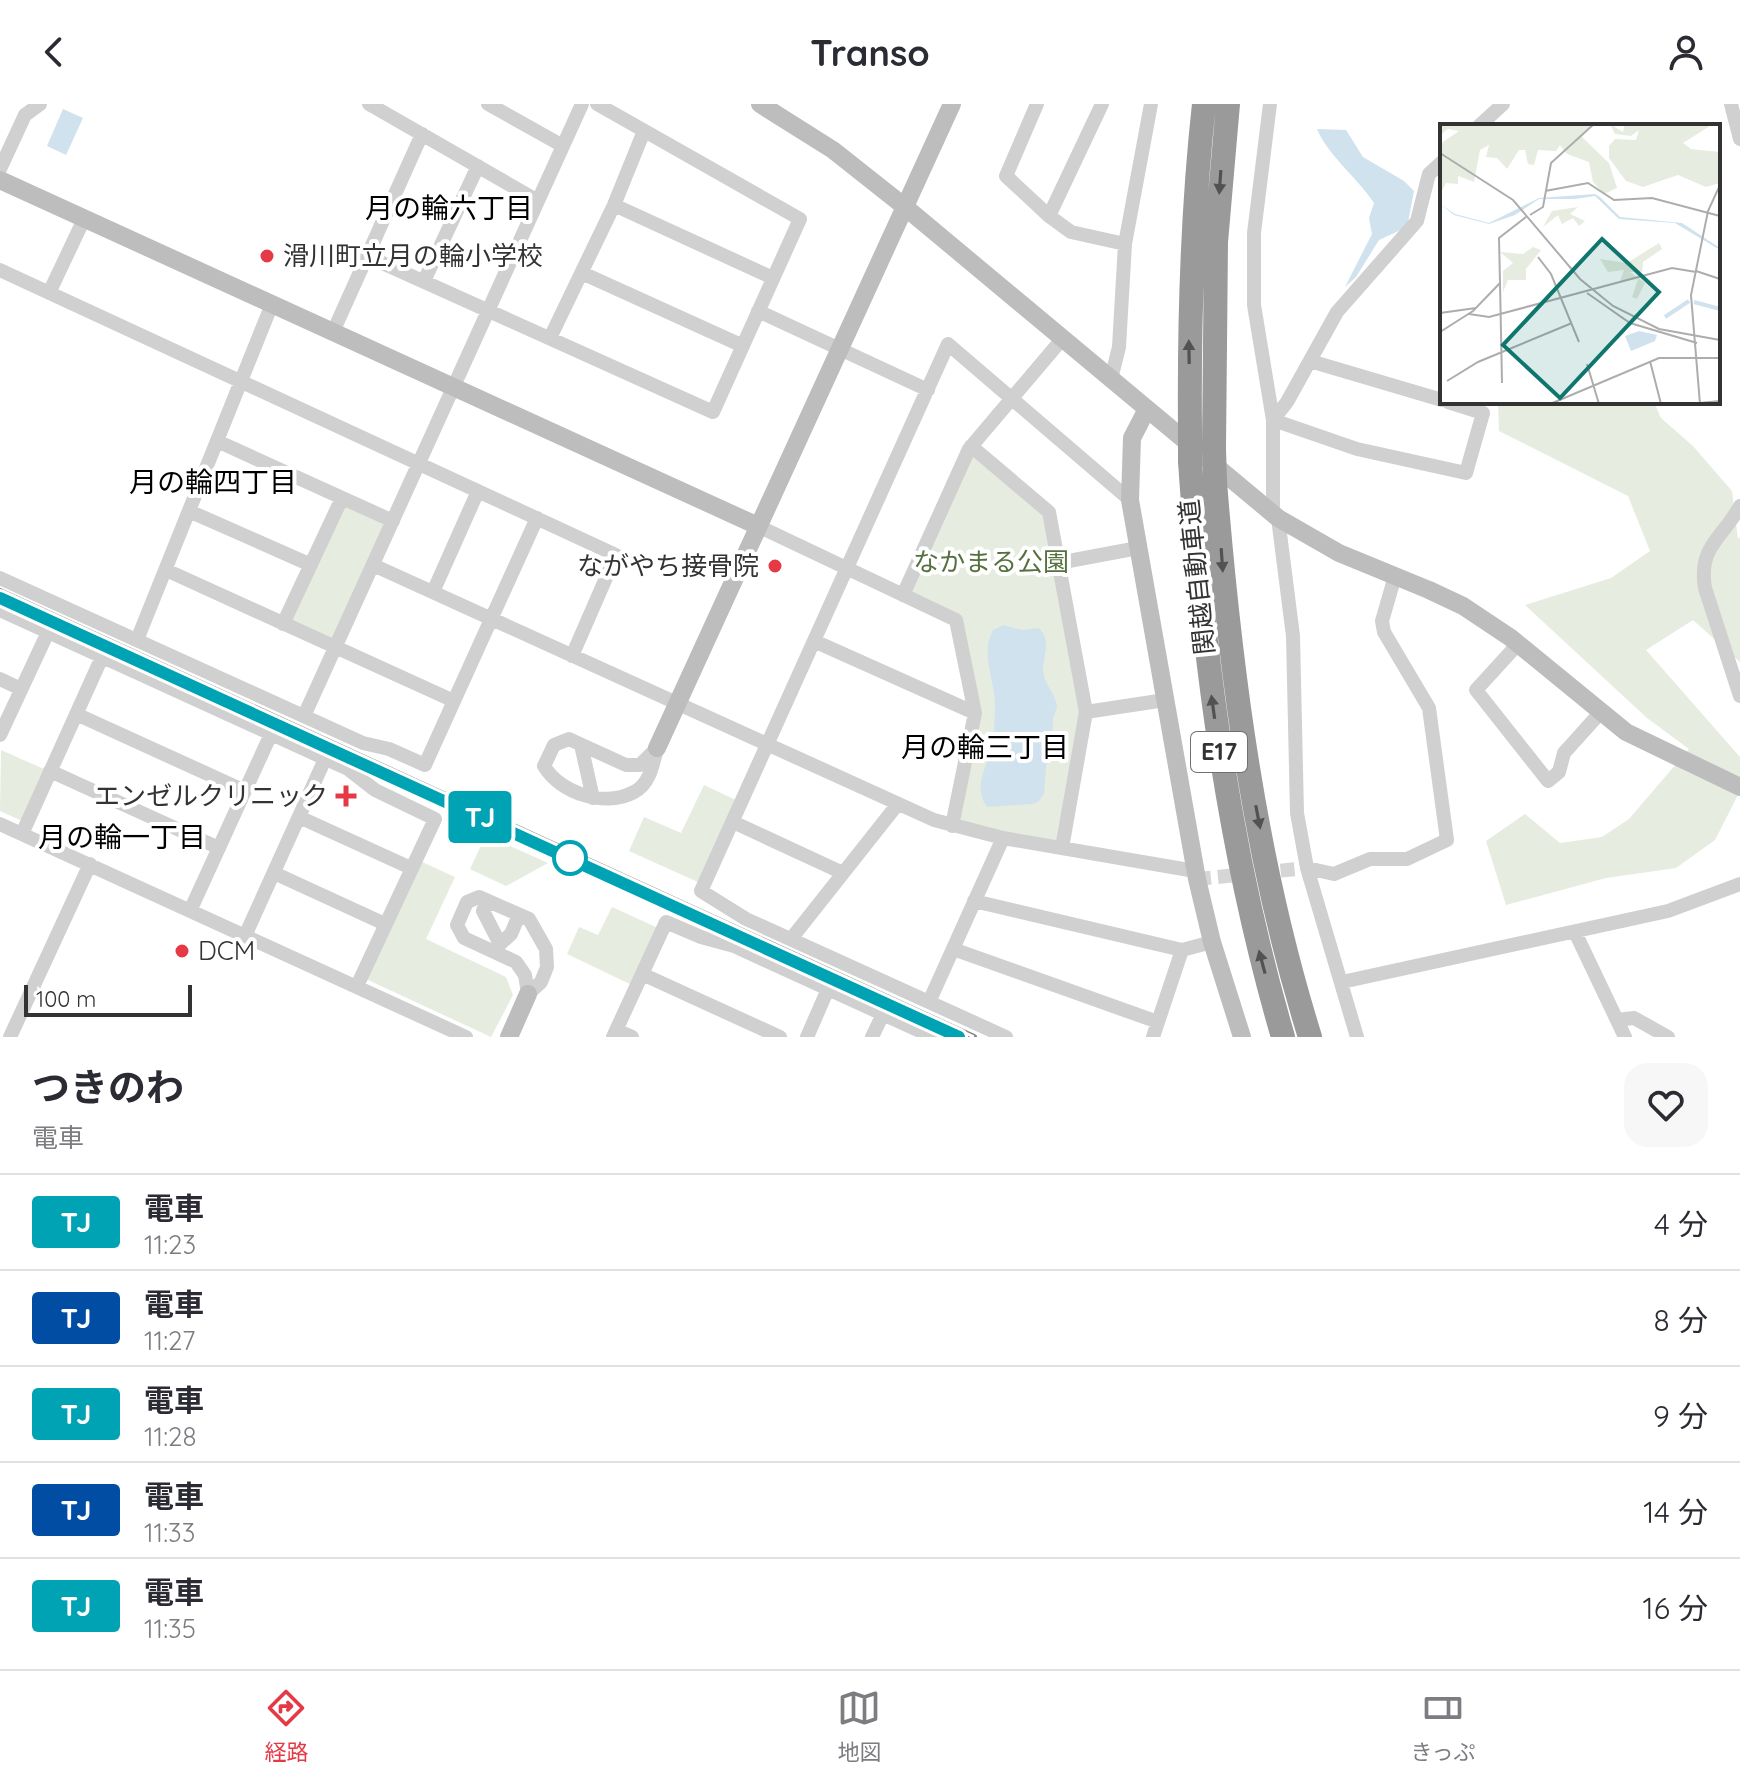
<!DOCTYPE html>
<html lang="ja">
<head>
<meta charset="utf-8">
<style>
	body { margin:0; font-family:Quicksand,"Noto Sans JP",sans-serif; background:#f7f7f7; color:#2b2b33; height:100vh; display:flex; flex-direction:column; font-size:30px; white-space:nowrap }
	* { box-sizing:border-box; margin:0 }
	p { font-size:26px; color:#7c7c81 }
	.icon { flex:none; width:44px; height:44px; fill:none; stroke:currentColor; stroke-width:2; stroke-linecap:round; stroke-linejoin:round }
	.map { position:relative; height:933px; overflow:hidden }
	.details { display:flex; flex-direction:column; background:#fff; flex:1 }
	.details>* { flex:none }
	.badge { padding:0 16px; border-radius:6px; font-size:28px; line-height:52px }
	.scale { position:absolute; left:24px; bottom:20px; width:168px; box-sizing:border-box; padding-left:8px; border:4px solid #333; border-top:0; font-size:22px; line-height:28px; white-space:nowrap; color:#333; -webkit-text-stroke:6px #fff; paint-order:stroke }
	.map>.badge { position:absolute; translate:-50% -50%; box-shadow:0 0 0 4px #fff }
	.round { display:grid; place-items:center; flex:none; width:84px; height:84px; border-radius:24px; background:#f7f7f7 }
	.headline { display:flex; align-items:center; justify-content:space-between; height:136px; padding:0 32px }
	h1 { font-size:38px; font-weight:700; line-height:60px }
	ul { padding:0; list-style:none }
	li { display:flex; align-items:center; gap:24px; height:96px; padding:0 32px; border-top:2px solid #e1e1e2 }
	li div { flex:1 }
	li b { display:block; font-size:30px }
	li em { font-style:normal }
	li .badge { min-width:88px; font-weight:700; text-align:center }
	header { display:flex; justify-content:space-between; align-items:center; height:104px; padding:0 32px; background:#fff; font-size:36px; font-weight:700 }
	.tabs { display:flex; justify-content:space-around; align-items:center; height:112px; border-top:2px solid #e1e1e2; background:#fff; font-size:22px; color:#7c7c81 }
	.tabs a { display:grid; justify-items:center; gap:4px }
	.tabs .selected { color:#e63946 }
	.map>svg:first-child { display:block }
	.green { fill:#e6ecdf }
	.water { fill:#cfe2ee }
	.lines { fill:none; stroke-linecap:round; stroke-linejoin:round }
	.street-tunnel { stroke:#d6d6d6; stroke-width:14; stroke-dasharray:14 7; stroke-linecap:butt }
	.street { stroke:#d0d0d0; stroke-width:14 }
	.secondary { stroke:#bdbdbd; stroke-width:18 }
	.highway { stroke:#9a9a9a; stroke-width:24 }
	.rail-casing { stroke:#888; stroke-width:6 }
	.rail { stroke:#fff; stroke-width:3; stroke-dasharray:9; stroke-linecap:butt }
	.highway-bridge { stroke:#9a9a9a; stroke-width:24 }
	.oneway { fill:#525252 }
	.line-casing { stroke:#fff; stroke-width:18 }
	.line { stroke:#00a3b4; stroke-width:12 }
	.poi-dot { fill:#e63946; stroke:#fff; stroke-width:3 }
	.stop-dot { fill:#fff; stroke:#00a3b4; stroke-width:4 }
	.labels { text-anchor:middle; stroke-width:8; stroke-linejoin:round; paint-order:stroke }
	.shield { fill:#fff; stroke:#707070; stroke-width:2 }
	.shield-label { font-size:24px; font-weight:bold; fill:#333 }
	.poi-label { font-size:26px; fill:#333; stroke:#fff; text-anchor:start }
	.park-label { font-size:26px; fill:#56703f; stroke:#fff }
	.street-label { font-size:26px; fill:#333; stroke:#fff }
	.neighbourhood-label { font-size:28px; fill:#000; stroke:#fff }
	.inset-river { fill:none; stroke:#cfe2ee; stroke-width:4 }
	.inset-road { fill:none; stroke:#adadad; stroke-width:2 }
	.view { fill:#0f766e; fill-opacity:0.15; stroke:#0f766e; stroke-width:4 }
	.inset-edge { fill:none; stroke:#333; stroke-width:4 }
</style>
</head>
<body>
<header><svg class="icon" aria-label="back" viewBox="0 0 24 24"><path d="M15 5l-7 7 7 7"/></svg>Transo<svg class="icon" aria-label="person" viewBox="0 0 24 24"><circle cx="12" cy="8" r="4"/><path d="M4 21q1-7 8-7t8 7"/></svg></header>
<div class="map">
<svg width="1740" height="933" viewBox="0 0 1740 933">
	<rect width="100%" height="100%" fill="#fff"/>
	<path class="green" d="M1498,298H1654L1661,314L1693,342L1732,387L1738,435L1740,433V558L1693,516L1646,546L1740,653V687L1715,736L1676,764L1606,774L1506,801L1486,737L1525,710L1560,739L1602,733L1629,715L1689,645L1647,614L1525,501L1611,474L1650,447L1628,392L1499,327Z
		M969,345L1049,408L1086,608L1062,744L952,722L975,609L956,516L903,491Z
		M342,394L393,417L335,543L283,520Z
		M1,646L46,666L24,714L20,716L0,707Z
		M704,681L738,697L700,779L629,747L644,713L681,729Z
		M486,731L548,759L506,782L470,765Z
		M420,757L455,773L426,835L506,873L513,891L491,933L366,875Z
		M612,803L658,824L632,881L567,850L579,823L598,831Z"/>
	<path class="water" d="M63,5L83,14L66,51L47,42Z
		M1317,25L1346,26L1363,53L1404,77L1414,87L1407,123L1379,136L1356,173L1345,183L1372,130L1369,114L1374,99C1357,73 1329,53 1317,25Z
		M1003,521L1021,526L1039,524C1052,538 1043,551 1043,567C1044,580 1056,590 1057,603L1053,615L1052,645L1046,662L1044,690L1038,698L1032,700L987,703C970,679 992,657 994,632C994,621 995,611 995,600C995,577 980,550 993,526Z"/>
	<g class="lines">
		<path class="street-tunnel" d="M1197,775L1307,764"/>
		<path class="street" d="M369,0L538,97
			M488,0L563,42
			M1037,0L1006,72L1049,112L1071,128L1125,140
			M1270,0L1254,129V201L1273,316V410
			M1731,0L1740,35
			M1479,22L1503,0
			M0,65L25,11L40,0
			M614,101L773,174
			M1049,112L1102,0
			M367,152L713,308L800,115L597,0
			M0,166L616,451L572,552
			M582,169L743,242
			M424,177L478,62
			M49,189L84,115
			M758,207L928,286
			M333,228L422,30
			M550,234L614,101L644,27
			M1310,257L1442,296
			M1111,275L1119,243L1125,140L1151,0
			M1273,316L1287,298L1337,208L1417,117L1429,70L1442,58
			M1273,316L1357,345L1466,369L1483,309L1448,298
			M217,337L393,417
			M971,342L1049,408L1086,608L1062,744
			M1740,402C1723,434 1698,442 1705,484L1740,592
			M189,407L311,461
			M1278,414L1293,532L1297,709L1307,764L1357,933
			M758,422L956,516L975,609L952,722
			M1058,459L1138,444
			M373,461L934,716L1003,734L1195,767
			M166,466L454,597
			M0,474L363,639L389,645L425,661L537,414
			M433,488L478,387
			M903,491L969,345L1063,234
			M0,506L348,665L375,686L435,715L357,882
			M283,520L342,394
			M137,536L272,200
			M814,537L975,609
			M1518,540L1476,586L1548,677L1559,668L1564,649L1600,609
			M0,575L21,585
			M1086,608L1165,596
			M76,610L245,687
			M304,612L582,0
			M0,631L48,528
			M569,635L626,661H640L657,644C653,660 650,680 634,688C605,704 560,689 544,662L554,641Z
			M581,641L593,694
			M50,667L219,744
			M299,713L411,764
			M733,718L843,769
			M0,720L466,933
			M22,730L102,553
			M1307,764L1334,770L1370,755H1407L1447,736L1429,604L1384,528L1382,517L1395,472
			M274,769L385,820
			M479,793L529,815L546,845L547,863L541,878L528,890L525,871L516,858L464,834L457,821L467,798Z
			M488,797L483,807L500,840L495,848
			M974,797L1182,846
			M190,807L271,630
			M1575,828L1625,933
			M245,832L325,655
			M791,835L897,701
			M500,840L511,830L519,811
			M953,845L1158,918
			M642,870L780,933
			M1342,878L1668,807L1740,780
			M929,898L1003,734
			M1617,916L1634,914L1668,933
			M616,926L632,933
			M10,933L90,760
			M613,933L666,818L701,833L734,842L933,933
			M807,933L828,885
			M872,933L883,910
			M1006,933L746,815L701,787L948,240L1130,396
			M1153,933L1182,846L1212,838"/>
		<path class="secondary" d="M760,0L833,46L905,103L1278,414L1339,449L1429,486L1463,502L1511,534L1626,628L1740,683
			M0,76L758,422
			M1147,305L1132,334L1130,396L1197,775L1212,838L1242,933
			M657,644L952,0
			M509,933L528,890"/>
		<path class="highway" d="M1190,326C1189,217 1192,109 1204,0
			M1214,344L1216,138L1228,0
			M1190,357C1203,552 1228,745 1283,933
			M1215,378C1230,565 1254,754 1310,933"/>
		<g class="rail-casing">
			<path id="rail" d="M0,487L974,933"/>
		</g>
		<use href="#rail" class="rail"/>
		<path class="highway-bridge" d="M1190,326V357
			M1214,344L1215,378"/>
	</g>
	<defs><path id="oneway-solid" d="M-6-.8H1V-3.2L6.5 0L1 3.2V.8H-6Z" transform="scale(2)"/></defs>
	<g class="oneway">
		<use href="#oneway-solid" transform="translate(1220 78) rotate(94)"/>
		<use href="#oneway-solid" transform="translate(1189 248) rotate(-91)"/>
		<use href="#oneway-solid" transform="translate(1222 456) rotate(86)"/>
		<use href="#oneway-solid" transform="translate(1213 603) rotate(-98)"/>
		<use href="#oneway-solid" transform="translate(1258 713) rotate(79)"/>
		<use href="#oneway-solid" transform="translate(1262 858) rotate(-105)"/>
	</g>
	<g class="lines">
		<g class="line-casing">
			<path id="line" d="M0,494L959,933"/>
		</g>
		<use href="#line" class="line"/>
	</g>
	<g class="poi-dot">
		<circle cx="267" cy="152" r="8"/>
		<circle cx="775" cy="462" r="8"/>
		<path d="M342 680h8v8h8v8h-8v8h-8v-8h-8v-8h8z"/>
		<circle cx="182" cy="847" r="8"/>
	</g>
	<circle class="stop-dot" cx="570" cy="754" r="16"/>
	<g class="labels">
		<rect class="shield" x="1191" y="628" width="56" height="40" rx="6"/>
		<g class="shield-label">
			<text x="1219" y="656">E17</text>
		</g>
		<g class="poi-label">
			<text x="283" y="161">滑川町立月の輪小学校</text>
			<text x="759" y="471" text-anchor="end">ながやち接骨院</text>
			<text x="328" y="701" text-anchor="end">エンゼルクリニック</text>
			<text x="198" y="856">DCM</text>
		</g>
		<g class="park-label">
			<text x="991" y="467">なかまる公園</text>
		</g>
		<g class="street-label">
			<text transform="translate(1197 473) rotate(-96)" y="9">関越自動車道</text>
		</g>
		<g class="neighbourhood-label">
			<text x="449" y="114">月の輪六丁目</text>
			<text x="213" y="388">月の輪四丁目</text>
			<text x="985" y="653">月の輪三丁目</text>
			<text x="122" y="743">月の輪一丁目</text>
		</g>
	</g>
	<g transform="translate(1440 20)">
		<rect width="280" height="280" fill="#fff"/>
		<path d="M0,0H152L142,13L169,39L177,64L164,70L153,58L149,38L127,30L120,21L116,27L98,26L94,41L88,40L85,26H79L67,45L57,34L46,33L49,21L40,26L34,58L18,52V60L6,59L0,70V20L19,7L8,5L0,11ZM170,0L183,8L185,0H273L243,19L251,25L280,28V59L266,63L238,51L203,63L186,57L169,34V22L175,15L196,16L199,6L191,12L175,10ZM138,83L130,90L145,97L139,102L133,94L122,100L118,91L103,103L112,87ZM219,119L222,125L203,138L202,148H190L205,159L197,175L192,173L198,155L180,157L184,146L168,148L160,135L187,139ZM93,123L101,126L86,145V156H68L63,168V147L73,139L60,128L83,130Z" fill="#e6ecdf"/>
		<path d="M155,70L160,73L180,93L242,99L280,124V126L235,99L179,95L155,72L135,75H99L75,91L49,100L14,91L0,80L15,90L49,99L99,74ZM199,207L217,211L215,217L191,227L185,212Z" fill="#cfe2ee"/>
		<path class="inset-river" d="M254,178L280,185M225,193L249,177"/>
		<path class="inset-road" d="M0,29L73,76L140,155L173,182L219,205L280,216M105,67L148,59L174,76L212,74L280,92M90,91L103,83L111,39L154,0M98,133L111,150L139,218M256,147L280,155M60,159L62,259M147,169L190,199L257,219M0,189L36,184M29,190L49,193L232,144L256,148M0,208L33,187L60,159L59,114L86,93M210,237L221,280M147,240L159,280M7,257L38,238L132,199M110,280L219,234H280M250,280L280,277M260,280L251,171L268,87L280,61"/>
		<path class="view" d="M162,115L219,168L120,274L63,221Z"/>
		<rect width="280" height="280" class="inset-edge"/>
	</g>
</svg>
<div class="scale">100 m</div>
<b class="badge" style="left:480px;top:713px;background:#00a3b4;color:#fff">TJ</b>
</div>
<section class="details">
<div class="headline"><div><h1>つきのわ</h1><p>電車</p></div><a class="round"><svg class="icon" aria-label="heart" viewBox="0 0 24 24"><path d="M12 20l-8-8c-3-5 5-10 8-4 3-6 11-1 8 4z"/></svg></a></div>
<ul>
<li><span class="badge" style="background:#00a3b4;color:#fff">TJ</span><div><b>電車</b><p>11:23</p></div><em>4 分</em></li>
<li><span class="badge" style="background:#004da3;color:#fff">TJ</span><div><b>電車</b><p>11:27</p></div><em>8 分</em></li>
<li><span class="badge" style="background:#00a3b4;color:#fff">TJ</span><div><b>電車</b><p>11:28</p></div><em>9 分</em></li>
<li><span class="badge" style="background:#004da3;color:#fff">TJ</span><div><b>電車</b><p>11:33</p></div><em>14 分</em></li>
<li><span class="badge" style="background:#00a3b4;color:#fff">TJ</span><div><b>電車</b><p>11:35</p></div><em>16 分</em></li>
</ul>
</section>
<nav class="tabs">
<a class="selected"><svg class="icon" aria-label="directions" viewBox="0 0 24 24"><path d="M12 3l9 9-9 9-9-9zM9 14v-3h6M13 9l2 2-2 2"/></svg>経路</a>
<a><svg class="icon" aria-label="map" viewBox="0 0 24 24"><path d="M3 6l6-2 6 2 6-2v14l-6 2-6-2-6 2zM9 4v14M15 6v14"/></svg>地図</a>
<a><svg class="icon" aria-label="tickets" viewBox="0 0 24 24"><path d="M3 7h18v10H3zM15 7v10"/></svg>きっぷ</a>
</nav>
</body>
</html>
